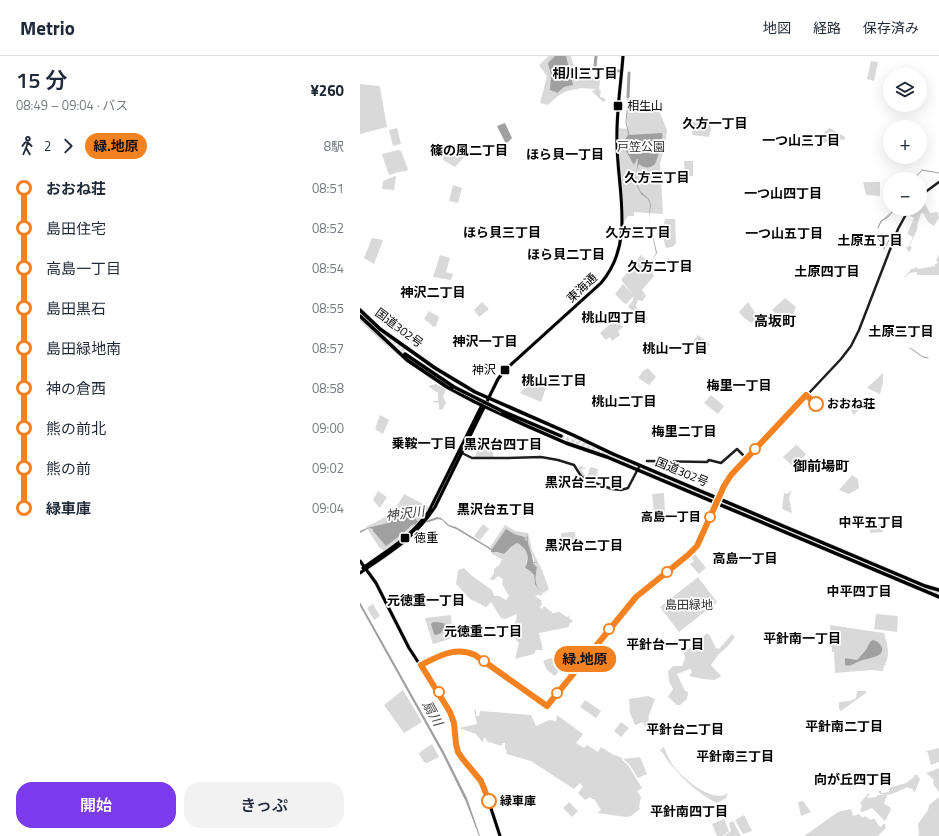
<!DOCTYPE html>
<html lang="ja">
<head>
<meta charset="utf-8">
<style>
	body { margin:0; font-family:"Titillium Web","Noto Sans JP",sans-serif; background:#f2f2f3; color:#1f2937; height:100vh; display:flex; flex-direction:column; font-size:15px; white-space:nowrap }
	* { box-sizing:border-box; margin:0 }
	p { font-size:13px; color:#747a83 }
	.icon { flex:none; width:22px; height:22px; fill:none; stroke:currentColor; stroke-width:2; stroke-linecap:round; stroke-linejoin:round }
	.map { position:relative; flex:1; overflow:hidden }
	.sheet { display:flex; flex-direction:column; background:#fff; width:360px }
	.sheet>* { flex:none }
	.badge { padding:0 8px; border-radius:13px; font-size:14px; line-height:26px }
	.buttons { position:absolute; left:523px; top:12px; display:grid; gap:8px }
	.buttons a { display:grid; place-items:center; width:44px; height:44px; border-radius:50%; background:#fff; box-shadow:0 4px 16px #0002; font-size:20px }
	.map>.badge { position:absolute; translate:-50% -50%; box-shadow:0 0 0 2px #fff }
	.legs { display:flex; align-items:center; gap:6px; height:44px; padding:0 16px; font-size:13px }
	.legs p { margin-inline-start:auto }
	.head { display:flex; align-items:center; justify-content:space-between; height:68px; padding:0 16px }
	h1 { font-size:22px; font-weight:600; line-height:30px }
	.action { display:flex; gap:8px; margin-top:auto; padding:8px 16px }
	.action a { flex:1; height:46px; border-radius:16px; background:#7c3aed; color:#fff; font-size:16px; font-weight:600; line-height:46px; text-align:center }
	.action a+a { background:#f2f2f3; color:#1f2937 }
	ul { padding:0 16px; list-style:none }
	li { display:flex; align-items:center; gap:14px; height:40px; font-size:15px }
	li i { display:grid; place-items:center; width:6px; height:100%; margin:0 5px; background:currentColor }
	li i::after { content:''; width:10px; height:10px; margin:-5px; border:3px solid; border-radius:50%; background:#fff }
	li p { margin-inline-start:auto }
	li:first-child i { background:linear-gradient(#0000 50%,currentColor 0) }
	li:last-child i { background:linear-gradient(currentColor 50%,#0000 0) }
	header { display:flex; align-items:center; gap:24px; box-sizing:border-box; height:56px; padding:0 20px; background:#fff; border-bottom:1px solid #e0e1e3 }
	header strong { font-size:19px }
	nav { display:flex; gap:22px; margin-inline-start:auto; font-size:14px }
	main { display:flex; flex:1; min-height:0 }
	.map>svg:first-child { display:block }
	.green { fill:#d9d9d9 }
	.water { fill:#a0a0a0 }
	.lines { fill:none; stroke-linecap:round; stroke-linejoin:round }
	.stream { stroke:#a0a0a0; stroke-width:1 }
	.river { stroke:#a0a0a0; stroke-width:3 }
	.highway-tunnel { stroke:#d9d9d9; stroke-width:3.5; stroke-dasharray:3.5 2; stroke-linecap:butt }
	.primary-casing { stroke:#dbdbdb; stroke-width:4 }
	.highway-casing { stroke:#dbdbdb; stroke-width:4.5 }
	.secondary { stroke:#1f1f1f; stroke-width:2.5 }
	.primary { stroke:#000; stroke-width:3 }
	.highway { stroke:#000; stroke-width:3.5 }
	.highway-bridge-casing { stroke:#dbdbdb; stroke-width:4.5; stroke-linecap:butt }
	.highway-bridge { stroke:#000; stroke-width:3.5 }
	.line-1-casing { stroke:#fff; stroke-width:9 }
	.line-1 { stroke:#f58220; stroke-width:6 }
	.poi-dot { fill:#000; stroke:#fff; stroke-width:1.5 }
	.stop-1-dot { fill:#fff; stroke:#f58220; stroke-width:2 }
	.labels { text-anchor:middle; stroke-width:3.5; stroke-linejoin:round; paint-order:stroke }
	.poi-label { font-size:12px; fill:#000; stroke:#fff; text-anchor:start }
	.park-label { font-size:12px; fill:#303030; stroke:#fff }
	.street-label { font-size:12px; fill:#000; stroke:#fff }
	.stop-label { font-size:12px; font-weight:bold; fill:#000; stroke:#fff; text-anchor:start }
	.neighbourhood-label { font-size:13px; font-weight:bold; fill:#000; stroke:#fff }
	.water-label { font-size:13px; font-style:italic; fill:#414141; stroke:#fff }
	.quarter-label { font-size:14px; font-weight:bold; fill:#000; stroke:#fff }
</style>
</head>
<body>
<header>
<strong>Metrio</strong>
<nav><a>地図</a><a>経路</a><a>保存済み</a></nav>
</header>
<main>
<section class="sheet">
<div class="head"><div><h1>15 分</h1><p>08:49 – 09:04 · バス</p></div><b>¥260</b></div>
<div class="legs"><svg class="icon" aria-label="walk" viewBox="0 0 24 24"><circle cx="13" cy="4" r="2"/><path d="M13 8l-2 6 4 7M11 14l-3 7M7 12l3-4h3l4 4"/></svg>2<svg class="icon" aria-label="forward" viewBox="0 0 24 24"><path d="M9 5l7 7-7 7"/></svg><b class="badge" style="background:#f58220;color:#111">緑.地原</b><p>8駅</p></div>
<ul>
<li><i style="color:#f58220"></i><b>おおね荘</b><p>08:51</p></li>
<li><i style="color:#f58220"></i><span>島田住宅</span><p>08:52</p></li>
<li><i style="color:#f58220"></i><span>高島一丁目</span><p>08:54</p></li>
<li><i style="color:#f58220"></i><span>島田黒石</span><p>08:55</p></li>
<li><i style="color:#f58220"></i><span>島田緑地南</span><p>08:57</p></li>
<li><i style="color:#f58220"></i><span>神の倉西</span><p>08:58</p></li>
<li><i style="color:#f58220"></i><span>熊の前北</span><p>09:00</p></li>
<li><i style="color:#f58220"></i><span>熊の前</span><p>09:02</p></li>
<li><i style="color:#f58220"></i><b>緑車庫</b><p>09:04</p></li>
</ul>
<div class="action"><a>開始</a><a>きっぷ</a></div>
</section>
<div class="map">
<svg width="579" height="780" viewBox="0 0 579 780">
	<rect width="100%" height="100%" fill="#fff"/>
	<path class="green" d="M189,0H211L216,19L226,18L225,22H228L229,15V22H238L240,25L239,33L241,35L240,41L245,42V45L243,46L232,35L236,33L219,32V33C204,34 198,39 188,49L180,47L187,20L179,9Z
		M511,5L518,6L514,25L507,23Z
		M0,28L19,30L20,31L27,71L0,78Z
		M268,43L294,45L296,47L307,74L305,91L300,107L303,158L274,156V160H268L264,166L258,89L259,72L268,73L267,64Z
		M333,66L350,69L351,73L349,81L332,79Z
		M37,72L41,88L33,90L29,74Z
		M470,72L485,81L484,84C471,81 467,84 457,93C459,83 462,77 470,72Z
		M106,88L110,95L95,111L83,104V97Z
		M38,94L41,95L48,113L47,115L38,116L30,119L28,117L22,98Z
		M324,105H333V120L325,121Z
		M35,120L36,121L34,134L22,133L23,125Z
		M503,126H520V140L506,139Z
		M93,129L102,132L98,147L89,145Z
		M561,141L570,157L578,156L579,162L574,170L568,166L563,157H561L557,170L558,171L550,190L552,191L549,197L546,191L549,190L553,181L547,178L554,162L547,158L551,153H560V142Z
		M305,163H315L316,188L312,191L306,192L302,178Z
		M12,182L23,184L14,208L4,202Z
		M80,199L90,202L86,216L93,218L91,224L73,221Z
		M281,199L286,204L294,220L282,234L286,240L282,245L278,244L276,249L277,252L288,262L286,266L268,251L273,244L274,240L266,248L264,247L255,238L263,228L274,240L261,224Z
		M579,199V219H557V216L550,217L543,223L552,212L553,213L556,211L558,213L575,210V208L578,207L576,204Z
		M425,242L436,251L429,270L412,254Z
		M122,246L129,253L119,261L114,254Z
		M388,246L398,261L391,267L382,260L379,256Z
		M69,255L79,261L76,270L74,271L64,263Z
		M0,262C14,275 28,289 43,302C64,320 88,333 113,346C103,344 94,337 85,332C54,312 26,291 0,265Z
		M256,263L263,271L258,275L260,279L252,285L250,281L246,284L240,277Z
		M338,279L350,288L343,296L332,287Z
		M288,312L296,321L289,329L278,322L283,315Z
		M523,317V327L520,338L507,332Z
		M175,321L186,326L187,329L181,346L160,337Z
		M76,328L86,334L83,340L86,347L82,354L79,353V347L73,346V345H78V337L68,330Z
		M351,339L364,350L358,358L344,347Z
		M496,344L503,348L495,358L493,359L489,346Z
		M20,359L29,364L23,378L15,373Z
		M436,389H437L446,398L435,412L423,401Z
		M118,392H133V401H115Z
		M219,410L227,412L221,413L224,418L227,421L230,411L238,413L236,426L222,420L219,413Z
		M492,419L498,423L499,432L489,438L479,434Z
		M432,434L429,442L432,457L422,453L424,437L427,438Z
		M18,435L27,441L20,452L13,444Z
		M304,437L305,455L294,456L292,438Z
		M44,438L69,451C57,470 42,482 24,495L19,491L6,471C26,461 33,459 44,438Z
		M123,468L129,473L120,484L114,480Z
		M510,468H523V476L510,477Z
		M145,469L155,475L168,477L172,494L182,514L189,533L184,537L182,536L183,538L180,540L178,539L175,540L181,544L182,548L180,551L182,553L184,550L193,557H196L198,555L207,561L209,559V562L213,565L209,568V571L179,577L183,594H176L174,598L155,603L159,587L148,574L156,565L157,558L145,563L141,562L131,546L126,551L110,543L96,528L98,514L104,512L112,520L132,534L134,540H139L146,544L149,540L142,528L143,523L138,520L134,524H131L130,523L134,517V513L139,509L142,503C138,502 136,499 132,498L131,495L144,498L151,491L157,487C174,496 165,501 166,513L170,515L174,519L175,526L177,510L174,508V503L165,481L154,478L132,493L130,491Z
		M211,476H215L216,485L201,486V478L202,477Z
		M334,497L346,512L339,518L330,508L334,505L330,500Z
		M338,521L357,546L319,576L300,551Z
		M13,548L20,560L14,564L7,552Z
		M516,558L538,560L537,576L514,573Z
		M91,559L93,582L73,588L65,562Z
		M470,569L524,577C527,588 531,598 525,608L526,609L524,610L523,615L511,614L475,617L474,596H472Z
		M347,577L350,580L356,592L359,593L372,578L375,581L368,590L358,599L351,609L361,620L355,624L343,623L329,620L332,616L330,613L317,618L325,635L328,636L327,643L320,649H317L308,641L313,633L309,625L308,615L313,610H322L325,602L324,597Z
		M191,602L201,612L195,620L187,614L183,605Z
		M43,634L62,666L44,677L24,649Z
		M497,635H506V637L481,655L479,653V646L490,645L496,642Z
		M288,640L295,643L289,659L288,669L285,671L283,666L275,669L270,657L269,643Z
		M225,644L241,655L236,662L220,651Z
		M114,654H116V660H119L120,655L171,659L176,670L189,664L196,665L197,659L223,678L216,687L224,692L227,689L238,696L241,691L252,698L262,702V704L268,709L282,732L277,735L281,741L279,751L280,753L271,760L266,761L237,757L241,754L234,743H232L230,741L225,744L218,737L223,731L220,727L214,733L171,705L146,698L147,695L145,692V687H142V690L129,686L128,687L125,681L123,684V687L116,678L99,672L117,668Z
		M261,666L269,672L261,681L254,675Z
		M72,688L79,701L67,707L64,706L59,698L60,696Z
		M304,691C306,697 309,703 312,708C320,720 353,749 368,737L366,742L357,747C340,739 325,725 313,711C308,706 305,699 300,694Z
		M579,692V706L571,709L568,697L566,695Z
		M280,701L287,718L278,722L269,708L263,703Z
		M579,712V736L573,728L574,724L566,717Z
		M554,719H557L560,723L555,736H554L552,732L550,733L548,731C539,734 527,744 518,736L520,734L522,737L529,736V732L546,727L554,721Z
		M509,737L510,739L507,741L508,742L516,741L518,739H527L524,748L530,751L531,754L525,765L512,752L503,756L500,755L502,750L500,747Z
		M579,741V780H558L559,778L558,768L568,754L569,749Z
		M443,745L451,756L441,760L438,746Z
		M209,746L218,755L212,761L203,752Z
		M491,753L493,760L499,758L503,762L505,760L511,764L514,762L519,770L521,771L523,768H525L526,772L518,780H444L478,756Z
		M384,759L392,775L383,778L375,764Z
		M364,763L369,775L362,780H357L352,768Z
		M373,765L381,780H363L371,775L369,767Z"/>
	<path class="water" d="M195,0H206L213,29L204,31L197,37L196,36L190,34L191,20L190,19H191L188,7Z
		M145,67L152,82L146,88L137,70Z
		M302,77C304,82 298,102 295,108C290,113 284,112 279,108L276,116V127L281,136L289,143L291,149L289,163L297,197L292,204L296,197L289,163L290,148L288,143L281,138L275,126L278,103H277L274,109L262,88L268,79Z
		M52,453L51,455L57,465L69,464L77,461L81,462L89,469L96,471L132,493L146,473L154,478L165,481L166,485L167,484L166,482L168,479C166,488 173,497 173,506H178L173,507L177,511C175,525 174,526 182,538L175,528L174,519L170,515L165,512C170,501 168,493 157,487L151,491L144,498L137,496H131V494L96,473L88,470L82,464L78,463L69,466L52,469L42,478L26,490L13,475V473L9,472L0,477V475C10,470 20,470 30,466C37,462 46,454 52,453Z
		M0,546L84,696L107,742L120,780H119L106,746L83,699L0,550Z
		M73,566H78L86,568V570L81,577L76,579L74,578L71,568Z
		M513,584C517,585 521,588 522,592C524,602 507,602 500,605C494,607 491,611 485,609V602L497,604L506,594L510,586Z"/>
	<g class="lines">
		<path class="stream" d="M268,43L266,66L269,80
			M554,123L562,114L579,117
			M535,153C530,159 519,165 518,172L521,165L528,161L535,153
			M522,177L517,182L525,190L524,193
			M526,190L529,184
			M286,210L288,208
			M550,292L563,301L568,302"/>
		<path class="river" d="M236,0L235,11L236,13L259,15
			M268,41L269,17"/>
		<path class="highway-tunnel" d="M25,278L46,296
			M201,380L384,457
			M214,381L228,389
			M559,531L579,538"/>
		<g class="primary-casing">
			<path id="primary" d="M0,505L16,527L49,592L90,655L94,667L97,693L102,702L123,728L140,780
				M3,512C29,493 50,482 69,455L123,347
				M0,517C30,496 54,483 75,451L138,323L145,314L241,227C276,186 257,134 257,86C256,57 261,28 263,0"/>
		</g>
		<g class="highway-casing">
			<path id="highway" d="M0,254L20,273L75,312L115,336L213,379L253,398L565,530L579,534
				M0,260L47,304L87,331L115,346L167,370L206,387L247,401L579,541
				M45,298L94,331
				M142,355L201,380"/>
		</g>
		<path class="secondary" d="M560,140L579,126
			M100,396L112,402H146L181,401L198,404L214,409L221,420L224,423L252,433L261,434L268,432L280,409
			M287,405L347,406L349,404L361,407L377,393L387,403L481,303L491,290L499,274L538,173L549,153"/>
		<use href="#primary" class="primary"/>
		<use href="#highway" class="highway"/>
		<g class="highway-bridge-casing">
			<path id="highway-bridge" d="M94,331L142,355"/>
		</g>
		<use href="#highway-bridge" class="highway-bridge"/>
	</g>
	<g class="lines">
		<g class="line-1-casing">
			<path id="line-1" d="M129,745L121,725L102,702L98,696L96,688L94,667L90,656L61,609C79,600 95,590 115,599L187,650L276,541L328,499L337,490L364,430L371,419L446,339L456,348"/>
		</g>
		<use href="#line-1" class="line-1"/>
	</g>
	<g class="poi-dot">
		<rect x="253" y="45" width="10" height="10" rx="2"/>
		<rect x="140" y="309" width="10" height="10" rx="2"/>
		<rect x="40" y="477" width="10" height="10" rx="2"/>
	</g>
	<g class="stop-1-dot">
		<circle cx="456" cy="348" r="7"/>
		<circle cx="395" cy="393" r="5"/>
		<circle cx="350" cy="461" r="5"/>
		<circle cx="307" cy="516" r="5"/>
		<circle cx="249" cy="573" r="5"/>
		<circle cx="124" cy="605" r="5"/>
		<circle cx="79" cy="636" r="5"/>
		<circle cx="197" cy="637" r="5"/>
		<circle cx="129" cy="745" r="7"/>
	</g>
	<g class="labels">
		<g class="poi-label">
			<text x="267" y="54">相生山</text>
			<text x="136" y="318" text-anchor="end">神沢</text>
			<text x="54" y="486">徳重</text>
		</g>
		<g class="park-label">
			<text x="281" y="95">戸笠公園</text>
			<text x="329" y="553">島田緑地</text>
		</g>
		<g class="street-label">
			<text transform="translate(222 232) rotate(-43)" y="4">東海通</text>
			<text transform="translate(39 272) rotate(37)" y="4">国道302号</text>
			<text transform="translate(322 416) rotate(23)" y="4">国道302号</text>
		</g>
		<g class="stop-label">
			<text x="467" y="352">おおね荘</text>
			<text x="341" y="465" text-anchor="end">高島一丁目</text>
			<text x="140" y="749">緑車庫</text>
		</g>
		<g class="neighbourhood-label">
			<text x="225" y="22">相川三丁目</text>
			<text x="355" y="72">久方一丁目</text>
			<text x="441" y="89">一つ山三丁目</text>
			<text x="109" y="99">篠の風二丁目</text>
			<text x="205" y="103">ほら貝一丁目</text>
			<text x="297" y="126">久方三丁目</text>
			<text x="423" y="142">一つ山四丁目</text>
			<text x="142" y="181">ほら貝三丁目</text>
			<text x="278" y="181">久方三丁目</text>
			<text x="424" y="182">一つ山五丁目</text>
			<text x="510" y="189">土原五丁目</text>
			<text x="206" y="203">ほら貝二丁目</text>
			<text x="300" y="215">久方二丁目</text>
			<text x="467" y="220">土原四丁目</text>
			<text x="73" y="241">神沢二丁目</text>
			<text x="254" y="266">桃山四丁目</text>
			<text x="541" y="280">土原三丁目</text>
			<text x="125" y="290">神沢一丁目</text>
			<text x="315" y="297">桃山一丁目</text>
			<text x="194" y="329">桃山三丁目</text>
			<text x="379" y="334">梅里一丁目</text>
			<text x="264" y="350">桃山二丁目</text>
			<text x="324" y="380">梅里二丁目</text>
			<text x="64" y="392">乗鞍一丁目</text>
			<text x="143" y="393">黒沢台四丁目</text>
			<text x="224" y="431">黒沢台三丁目</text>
			<text x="136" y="458">黒沢台五丁目</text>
			<text x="511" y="471">中平五丁目</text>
			<text x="224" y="494">黒沢台二丁目</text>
			<text x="385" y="507">高島一丁目</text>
			<text x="499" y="540">中平四丁目</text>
			<text x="66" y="549">元徳重一丁目</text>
			<text x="123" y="580">元徳重二丁目</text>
			<text x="442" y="587">平針南一丁目</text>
			<text x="305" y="593">平針台一丁目</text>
			<text x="484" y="675">平針南二丁目</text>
			<text x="325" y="678">平針台二丁目</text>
			<text x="375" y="705">平針南三丁目</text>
			<text x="493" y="728">向が丘四丁目</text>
			<text x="329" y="760">平針南四丁目</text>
		</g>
		<g class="water-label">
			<text transform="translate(45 457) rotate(-7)" y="5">神沢川</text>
			<text transform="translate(73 657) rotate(61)" y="5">扇川</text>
		</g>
		<g class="quarter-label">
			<text x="415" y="270">高坂町</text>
			<text x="461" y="415">御前場町</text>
		</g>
	</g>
</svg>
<div class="buttons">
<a><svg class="icon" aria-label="layers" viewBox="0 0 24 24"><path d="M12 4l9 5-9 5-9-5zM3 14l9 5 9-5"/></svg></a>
<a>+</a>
<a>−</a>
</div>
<b class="badge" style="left:225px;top:603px;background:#f58220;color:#111">緑.地原</b>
</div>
</main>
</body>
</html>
